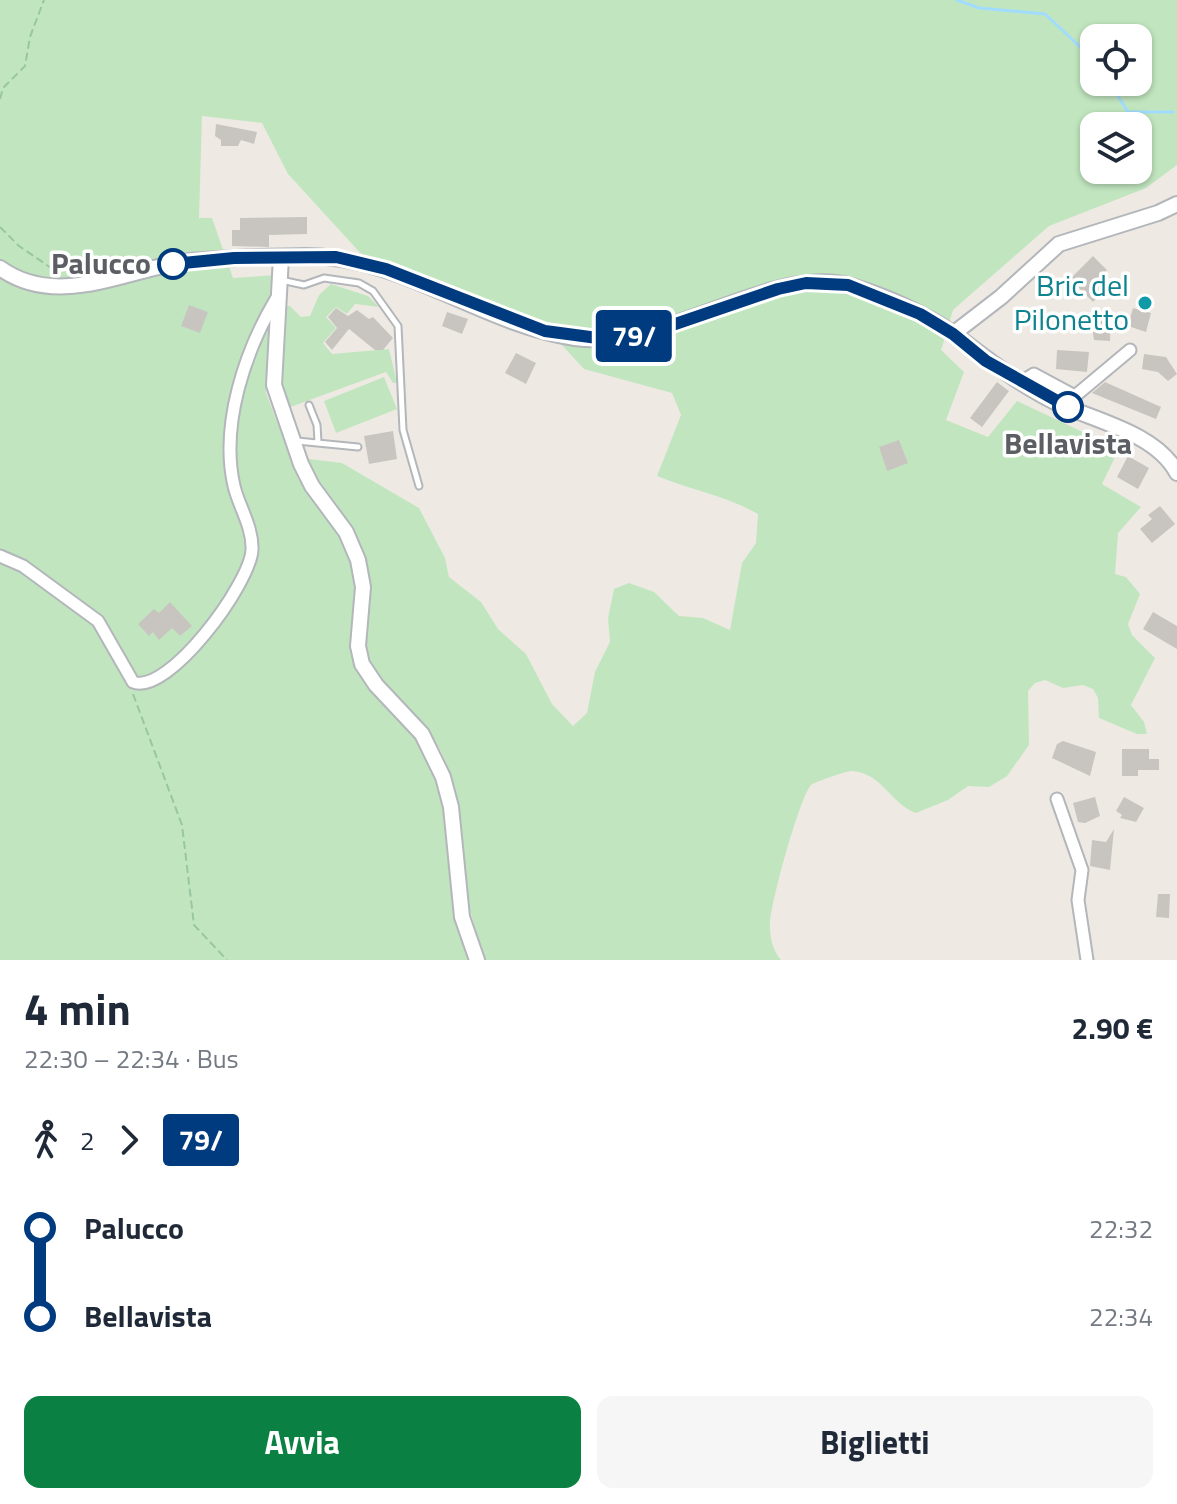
<!DOCTYPE html>
<html lang="it">
<head>
<meta charset="utf-8">
<style>
	body { margin:0; font-family:"Titillium Web",sans-serif; background:#f6f6f7; color:#1f2937; height:100vh; display:flex; flex-direction:column; font-size:30px; white-space:nowrap }
	* { box-sizing:border-box; margin:0 }
	p { font-size:26px; color:#747a83 }
	.icon { flex:none; width:44px; height:44px; fill:none; stroke:currentColor; stroke-width:2; stroke-linecap:round; stroke-linejoin:round }
	.map { position:relative; height:960px; overflow:hidden }
	.drawer { display:flex; flex-direction:column; background:#fff; flex:1 }
	.drawer>* { flex:none }
	.badge { padding:0 16px; border-radius:6px; font-size:28px; line-height:52px }
	.controls { position:absolute; left:1080px; top:24px; display:grid; gap:16px }
	.controls a { display:grid; place-items:center; width:72px; height:72px; border-radius:16px; background:#fff; box-shadow:0 2px 6px #0004; font-size:40px }
	.map>.badge { position:absolute; translate:-50% -50%; box-shadow:0 0 0 4px #fff }
	.legs { display:flex; align-items:center; gap:12px; height:88px; padding:0 24px; font-size:26px }
	.legs p { margin-inline-start:auto }
	.headline { display:flex; align-items:center; justify-content:space-between; height:136px; padding:0 24px }
	h1 { font-size:44px; font-weight:700; line-height:60px }
	.cta { display:flex; gap:16px; margin-top:auto; padding:16px 24px }
	.cta a { flex:1; height:92px; border-radius:16px; background:#0b8043; color:#fff; font-size:32px; font-weight:700; line-height:92px; text-align:center }
	.cta a+a { background:#f6f6f7; color:#1f2937 }
	ul { padding:0 24px; list-style:none }
	li { display:flex; align-items:center; gap:28px; height:88px; font-size:30px }
	li i { display:grid; place-items:center; width:12px; height:100%; margin:0 10px; background:currentColor }
	li i::after { content:''; width:20px; height:20px; margin:-10px; border:6px solid; border-radius:50%; background:#fff }
	li p { margin-inline-start:auto }
	li:first-child i { background:linear-gradient(#0000 50%,currentColor 0) }
	li:last-child i { background:linear-gradient(currentColor 50%,#0000 0) }
	.map>svg:first-child { display:block }
	.green { fill:#c1e6bf; fill-rule:evenodd }
	.lines { fill:none; stroke-linecap:round; stroke-linejoin:round }
	.stream { stroke:#a1dcff; stroke-width:3 }
	.building { fill:#c8c5c0 }
	.service-casing { stroke:#b3b6ba; stroke-width:9 }
	.minor-casing { stroke:#b3b6ba; stroke-width:15 }
	.tertiary-casing { stroke:#b3b6ba; stroke-width:18 }
	.path { stroke:#98c6a2; stroke-width:2; stroke-dasharray:8 4; stroke-linecap:butt }
	.service { stroke:#fff; stroke-width:5 }
	.minor { stroke:#fff; stroke-width:11 }
	.tertiary { stroke:#fff; stroke-width:14 }
	.line-1-casing { stroke:#fff; stroke-width:18 }
	.line-1 { stroke:#003b80; stroke-width:12 }
	.stop-1-dot { fill:#fff; stroke:#003b80; stroke-width:4 }
	.culture-dot { fill:#0f9aa8; stroke:#fff; stroke-width:3 }
	.labels { text-anchor:middle; stroke-width:7; stroke-linejoin:round; paint-order:stroke }
	.stop-label { font-size:30px; font-weight:bold; fill:#5b5f63; stroke:#fff; text-anchor:end }
	.culture-label { font-size:30px; fill:#0d838f; stroke:#fff; text-anchor:end }
</style>
</head>
<body>
<div class="map">
<svg width="1177" height="960" viewBox="0 0 1177 960">
	<rect width="100%" height="100%" fill="#eeeae3"/>
	<path class="green" d="M0,0H1177V165L1146,188L1049,226L953,310L948,327L849,280L825,279L777,286L641,330L567,337L364,257L288,174L262,123L202,116L199,218H212L233,278L278,275L267,318L255,341L264,329H269L266,393L298,478L340,536L351,562L356,608L350,647L355,667L370,690L416,738L436,780L444,808L455,919L470,960H0ZM1094,38H1138V82H1094ZM1094,126H1138V170H1094ZM251,350L234,420L235,483L253,550L247,565C246,559 249,554 248,548C246,527 237,508 232,488C221,445 231,389 251,350Z
		M331,284L368,296L379,307L355,304L347,314L336,307L326,317L336,328L323,343L332,354L389,349L397,383H393L386,372L285,409L280,385L284,306H290L301,317L310,316L319,295Z
		M847,288L882,301L946,335L941,350L964,372L946,420L988,437L1017,401L1119,449L1102,484L1141,507L1118,533L1115,574L1126,577L1140,594L1128,624L1132,635L1155,658L1131,705L1144,722L1147,734H1137L1099,718L1098,698L1093,689L1083,685L1063,688L1045,680L1035,683L1028,691L1029,745L1007,776L989,787L968,786L948,800L916,813C889,803 882,772 851,771C846,771 815,782 811,785C800,796 769,908 770,926C770,938 773,951 781,960H486C476,931 466,903 463,872C459,832 459,796 444,758C428,717 378,689 368,657C362,637 372,612 371,591C369,538 332,498 301,458L342,463L419,508L445,558L449,577L481,602L498,629L526,654L552,704L573,726L587,713L595,672L610,642L608,618L614,589L629,583L654,592L679,616L703,618L730,630L742,563L756,543L758,514C727,496 691,490 657,476L681,415L672,393L584,369L561,344L643,338L779,293Z
		M384,377L397,409L336,433L324,401Z"/>
	<g class="lines">
		<path class="stream" d="M957,0L979,8L1045,14L1094,60
			M1109,82L1128,112H1173"/>
	</g>
	<path class="building" d="M216,124L257,132L254,144L241,140L238,146H221V140L215,136Z
		M307,217V234L269,235V247L232,246V230H240V218Z
		M1093,256L1107,270L1097,280L1105,289L1093,302L1070,279Z
		M189,305L208,312L200,333L181,326Z
		M336,308L348,316L357,310L369,319L373,317L393,338L383,350H375L349,329L332,350L325,342L337,328L328,317Z
		M1133,308L1151,313L1146,332L1128,326Z
		M447,312L468,319L462,334L442,326Z
		M1091,320L1111,321L1110,341L1094,340Z
		M1057,350L1089,352L1087,372L1056,369Z
		M516,353L536,363L526,384L505,373Z
		M1144,354L1166,357L1177,374L1168,381L1158,372L1142,369Z
		M997,382L1009,391L982,427L970,418Z
		M1105,382L1161,407L1156,419L1092,393Z
		M393,431L397,459L369,464L364,436Z
		M899,440L908,463L887,471L879,447Z
		M1128,456L1149,468L1138,489L1117,477Z
		M1160,506L1175,524L1152,543L1140,529L1152,519L1148,515Z
		M170,602L192,626L180,636L172,628L159,640L153,632L149,636L138,624L154,609L159,613Z
		M1153,612L1177,626V649L1143,629Z
		M1063,741L1096,752L1090,776L1052,758L1057,744Z
		M1122,749H1149V759H1159V770H1138V776H1122Z
		M1095,797L1100,816L1085,823L1078,822L1073,803Z
		M1124,797L1144,808L1136,822L1120,818L1122,815L1116,811Z
		M1114,829L1110,870L1090,866L1092,840L1106,842Z
		M1158,894H1170L1169,918L1156,917Z"/>
	<g class="lines">
		<g class="service-casing">
			<path id="service" d="M281,280L304,285L324,278L359,283L373,291L398,326L403,430L419,486
				M309,405L317,425L318,442
				M297,441L358,447"/>
		</g>
		<g class="minor-casing">
			<path id="minor" d="M1021,382L1034,374L1075,396L1130,350
				M0,556L23,566L98,621L133,682C168,696 250,584 252,550C253,527 239,507 234,486C220,425 245,351 276,299
				M1057,799L1082,870L1078,900L1087,960"/>
		</g>
		<g class="tertiary-casing">
			<path id="tertiary" d="M281,257L274,385L301,464L312,486L346,532L358,560L363,587L358,646L362,664L376,685L422,734L443,777L451,807L462,917L477,960
				M0,268C58,310 128,268 190,261C227,257 266,257 304,256C401,255 480,324 575,338C666,351 773,263 851,286C885,296 924,313 954,334C986,358 1017,383 1053,401C1091,420 1156,432 1177,473
				M953,334L1001,297L1059,244L1158,213L1177,204"/>
		</g>
		<path class="path" d="M0,99L3,88L25,66L30,37L44,0
			M0,227L19,246L57,272
			M133,694L182,825L194,925L227,960"/>
		<use href="#service" class="service"/>
		<use href="#minor" class="minor"/>
		<use href="#tertiary" class="tertiary"/>
	</g>
	<g class="lines">
		<g class="line-1-casing">
			<path id="line-1" d="M173,264L234,258L336,257L386,269L545,331L605,339L643,335L778,289L806,283L848,285L920,314L953,334L986,361L1068,407"/>
		</g>
		<use href="#line-1" class="line-1"/>
	</g>
	<g class="stop-1-dot">
		<circle cx="173" cy="264" r="14"/>
		<circle cx="1068" cy="407" r="14"/>
	</g>
	<circle class="culture-dot" cx="1145" cy="303" r="8"/>
	<g class="labels">
		<g class="stop-label">
			<text x="151" y="274">Palucco</text>
			<text x="1068" y="454" text-anchor="middle">Bellavista</text>
		</g>
		<g class="culture-label">
			<text x="1129" y="296">Bric del<tspan x="1129" dy="34">Pilonetto</tspan></text>
		</g>
	</g>
</svg>
<div class="controls">
<a><svg class="icon" aria-label="locate" viewBox="0 0 24 24"><circle cx="12" cy="12" r="6"/><path d="M12 2v4M12 18v4M2 12h4M18 12h4"/></svg></a>
<a><svg class="icon" aria-label="layers" viewBox="0 0 24 24"><path d="M12 4l9 5-9 5-9-5zM3 14l9 5 9-5"/></svg></a>
</div>
<b class="badge" style="left:634px;top:336px;background:#003b80;color:#fff">79/</b>
</div>
<section class="drawer">
<div class="headline"><div><h1>4 min</h1><p>22:30 – 22:34 · Bus</p></div><b>2.90 €</b></div>
<div class="legs"><svg class="icon" aria-label="walk" viewBox="0 0 24 24"><circle cx="13" cy="4" r="2"/><path d="M13 8l-2 6 4 7M11 14l-3 7M7 12l3-4h3l4 4"/></svg>2<svg class="icon" aria-label="forward" viewBox="0 0 24 24"><path d="M9 5l7 7-7 7"/></svg><b class="badge" style="background:#003b80;color:#fff">79/</b></div>
<ul>
<li><i style="color:#003b80"></i><b>Palucco</b><p>22:32</p></li>
<li><i style="color:#003b80"></i><b>Bellavista</b><p>22:34</p></li>
</ul>
<div class="cta"><a>Avvia</a><a>Biglietti</a></div>
</section>
</body>
</html>
